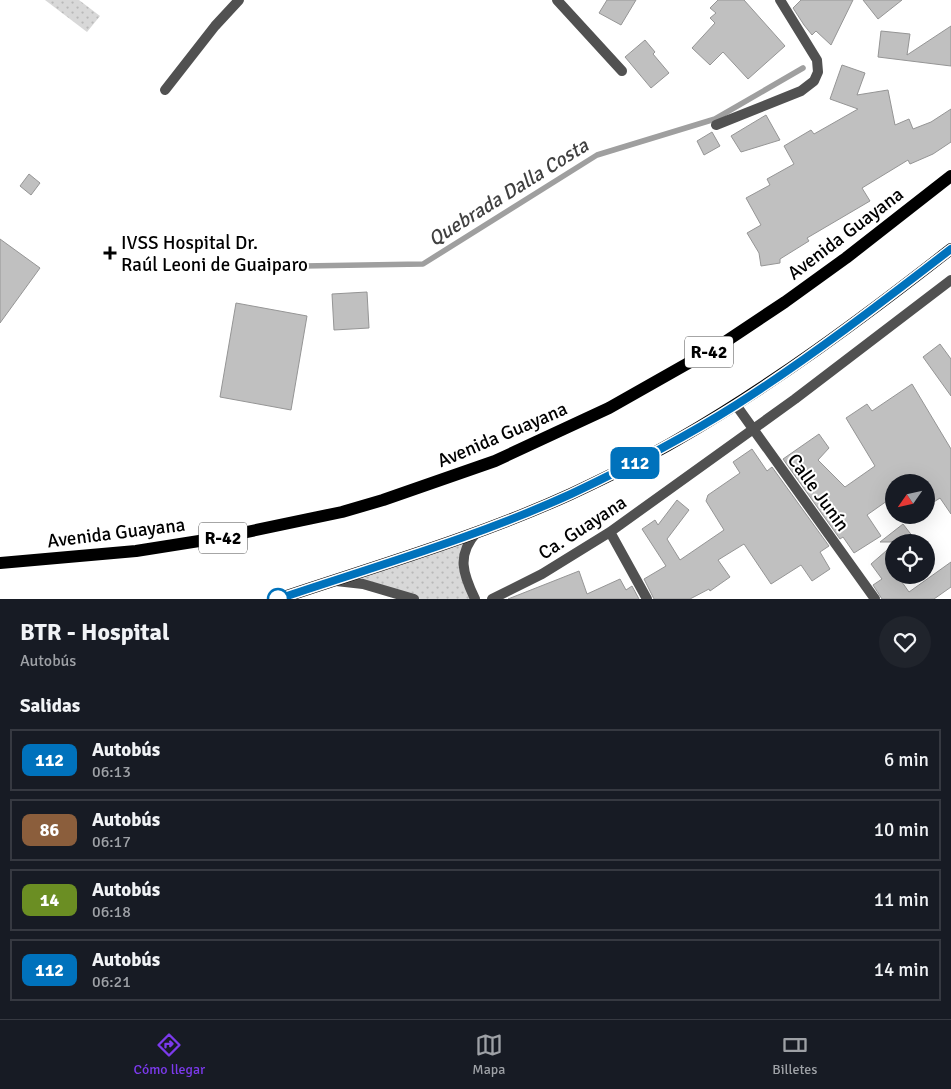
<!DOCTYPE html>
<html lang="es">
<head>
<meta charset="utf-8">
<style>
	body { margin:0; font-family:Signika,sans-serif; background:#20242c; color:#f1f3f6; height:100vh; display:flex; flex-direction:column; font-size:19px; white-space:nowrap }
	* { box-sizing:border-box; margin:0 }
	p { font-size:16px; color:#9ea1a6 }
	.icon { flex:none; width:28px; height:28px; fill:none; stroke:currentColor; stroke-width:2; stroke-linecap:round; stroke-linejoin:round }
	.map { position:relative; height:599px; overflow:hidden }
	.panel { display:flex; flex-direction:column; background:#171b24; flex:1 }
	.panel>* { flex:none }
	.badge { padding:0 10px; border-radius:8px; font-size:18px; line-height:32px }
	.needle { width:32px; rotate:236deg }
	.tools { position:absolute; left:885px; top:474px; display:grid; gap:10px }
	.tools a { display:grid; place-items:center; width:50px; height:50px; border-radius:50%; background:#171b24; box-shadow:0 5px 20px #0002; font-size:25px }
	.map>.badge { position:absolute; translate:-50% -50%; box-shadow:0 0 0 2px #fff }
	h2 { padding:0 20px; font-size:19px; line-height:45px }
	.round { display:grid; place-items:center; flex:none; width:52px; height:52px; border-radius:26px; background:#20242c }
	.head { display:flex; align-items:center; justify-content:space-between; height:85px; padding:0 20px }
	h1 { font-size:24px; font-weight:700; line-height:38px }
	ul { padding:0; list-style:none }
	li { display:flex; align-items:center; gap:15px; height:62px; margin:0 10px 8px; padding:0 10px; border:2px solid #363941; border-radius:0px }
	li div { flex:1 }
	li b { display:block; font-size:19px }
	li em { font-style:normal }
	li .badge { min-width:55px; font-weight:700; text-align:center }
	.menu { display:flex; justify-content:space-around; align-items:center; height:70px; border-top:1px solid #363941; background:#171b24; font-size:14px; color:#9ea1a6 }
	.menu a { display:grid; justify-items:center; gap:2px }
	.menu .current { color:#7c3aed }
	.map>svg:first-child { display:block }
	.grass { fill:url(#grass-dots) }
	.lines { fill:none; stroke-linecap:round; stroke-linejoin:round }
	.stream { stroke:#9f9f9f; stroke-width:5.5 }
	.building { fill:#c0c0c0; stroke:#959595 }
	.minor { stroke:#515151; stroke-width:10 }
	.primary { stroke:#000; stroke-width:12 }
	.line-casing { stroke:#fff; stroke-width:11 }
	.line { stroke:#0072bc; stroke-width:8 }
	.poi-dot { fill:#000; stroke:#fff; stroke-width:2 }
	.stop-dot { fill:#fff; stroke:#0072bc; stroke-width:2.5 }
	.labels { text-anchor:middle; stroke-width:4; stroke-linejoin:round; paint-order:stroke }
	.shield { fill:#fff; stroke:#4c4c4c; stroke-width:1 }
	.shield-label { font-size:18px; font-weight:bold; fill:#000 }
	.street-label { font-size:19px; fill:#000; stroke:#fff }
	.poi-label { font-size:19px; fill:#000; stroke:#fff; text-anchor:start }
	.water-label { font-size:20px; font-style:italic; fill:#404040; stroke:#fff }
</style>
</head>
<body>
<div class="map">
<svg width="951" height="599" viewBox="0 0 951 599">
	<defs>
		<pattern id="grass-dots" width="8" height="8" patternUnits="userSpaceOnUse" patternTransform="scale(1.25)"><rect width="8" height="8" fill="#d8d8d8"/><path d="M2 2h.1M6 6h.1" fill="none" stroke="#b8b8b8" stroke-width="1.8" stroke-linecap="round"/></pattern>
	</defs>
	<rect width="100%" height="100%" fill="#fff"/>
	<path class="grass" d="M45,0H79L100,16L87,32Z
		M477,532L464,556L475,599H402L332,581Z"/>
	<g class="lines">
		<path class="stream" d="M303,266L423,264L597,155L715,119L803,68"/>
	</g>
	<path class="building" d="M607,0H636L621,25L599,13Z
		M718,0H744L785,46L748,79L723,52L710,65L692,48L715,23L710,18L716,13L710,8Z
		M801,0H853L831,45L816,31L812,35L804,25L793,8Z
		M863,0H902L878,19Z
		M951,26V66L878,57L881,31L910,34L907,55Z
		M645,40L655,52L653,54L669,73L651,88L625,57Z
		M842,65L865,73L857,95L888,90L895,125L909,119L913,129L931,122L951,109V142L933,154L910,164L908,160L862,188L870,201L807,238L809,241L780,259V263L761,266L759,253L747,233L761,225L746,198L770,185L767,179L794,164L784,146L811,130L814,134L858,109L830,99Z
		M766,115L780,140L741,152L731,136Z
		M712,132L720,146L704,155L697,141Z
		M29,174L40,183L31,195L20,186Z
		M0,239L40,268L0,323Z
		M367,292L369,328L334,330L332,294Z
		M236,303L307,316L291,410L220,397Z
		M940,344L951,359V396L923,357Z
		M912,384L951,449V514L940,498L926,507V482H894V496L867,515L881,536L854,553L843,537L840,539L783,459L819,434L829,448L818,460L845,487L875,466L846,418L867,404L872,411Z
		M752,449L767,471L772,467L829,546L820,552L830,569L812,581L801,565L771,584L744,544L718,560L730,577L710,591L709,589L690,599H654L644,579L666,566L642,529L655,520L658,525L677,500L689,510L667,539L680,560L724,530L706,501L708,495L740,473L733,462Z
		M903,524L917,542H880Z
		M894,544V575H897L909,592L951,562V587L934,599H882L873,585L882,579L871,564Z
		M579,571L587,594L620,579L626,590L632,586L639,599H508Z"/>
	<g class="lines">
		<path class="minor" d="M557,0L622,71
			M165,90L215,26L239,0
			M716,125L801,91L814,81L818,72L817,60L780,0
			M736,405L875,599
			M610,532L647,599
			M336,581L363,584L414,599
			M475,599C463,574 456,555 477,532
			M492,599L542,574L610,532L795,399L951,280"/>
		<path class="primary" d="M0,563L136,551L218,538L342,512L383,500L495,461L609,408L722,344L785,302L846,258L951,176
			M278,599C376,566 477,537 571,494C607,477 643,460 677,440C774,384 863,318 951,249"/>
	</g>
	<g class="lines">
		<g class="line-casing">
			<path id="line" d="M278,599C376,566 477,537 571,494C628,467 684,438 736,405C811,357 881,303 951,249"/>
		</g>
		<use href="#line" class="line"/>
	</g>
	<path class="poi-dot" d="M107.5 245.5h5v5h5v5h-5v5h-5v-5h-5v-5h5z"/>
	<circle class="stop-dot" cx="278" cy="599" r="10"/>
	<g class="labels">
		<g class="shield">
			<rect x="685" y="336.5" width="48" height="31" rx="4"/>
			<rect x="199" y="522.5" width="48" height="31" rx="4"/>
		</g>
		<g class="shield-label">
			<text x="709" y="358">R-42</text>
			<text x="223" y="544">R-42</text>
		</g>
		<g class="street-label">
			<text transform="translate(845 233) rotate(-37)" y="7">Avenida Guayana</text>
			<text transform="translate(502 434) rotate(-23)" y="7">Avenida Guayana</text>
			<text transform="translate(819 492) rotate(54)" y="7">Calle Junín</text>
			<text transform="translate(582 527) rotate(-33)" y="7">Ca. Guayana</text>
			<text transform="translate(116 532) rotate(-7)" y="7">Avenida Guayana</text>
		</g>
		<g class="poi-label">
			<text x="121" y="249">IVSS Hospital Dr.<tspan x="121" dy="22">Raúl Leoni de Guaiparo</tspan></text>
		</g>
		<g class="water-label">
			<text transform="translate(508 192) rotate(-32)" y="7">Quebrada Dalla Costa</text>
		</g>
	</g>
</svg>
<div class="tools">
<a><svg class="needle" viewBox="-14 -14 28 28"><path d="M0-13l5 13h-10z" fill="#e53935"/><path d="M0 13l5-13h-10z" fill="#9ea1a6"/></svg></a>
<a><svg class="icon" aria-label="locate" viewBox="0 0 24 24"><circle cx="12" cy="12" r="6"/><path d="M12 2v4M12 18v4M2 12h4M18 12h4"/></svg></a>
</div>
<b class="badge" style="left:635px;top:463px;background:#0072bc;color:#fff">112</b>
</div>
<section class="panel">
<div class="head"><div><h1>BTR - Hospital</h1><p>Autobús</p></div><a class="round"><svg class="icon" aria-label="heart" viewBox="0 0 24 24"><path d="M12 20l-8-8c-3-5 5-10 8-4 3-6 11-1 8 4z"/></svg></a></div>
<h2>Salidas</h2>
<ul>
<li><span class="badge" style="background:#0072bc;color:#fff">112</span><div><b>Autobús</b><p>06:13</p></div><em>6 min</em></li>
<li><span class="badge" style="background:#8b5e3c;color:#fff">86</span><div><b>Autobús</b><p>06:17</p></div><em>10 min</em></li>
<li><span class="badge" style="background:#6b8e23;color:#fff">14</span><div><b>Autobús</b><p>06:18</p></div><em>11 min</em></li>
<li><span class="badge" style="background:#0072bc;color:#fff">112</span><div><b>Autobús</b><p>06:21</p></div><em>14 min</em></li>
</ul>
</section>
<nav class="menu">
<a class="current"><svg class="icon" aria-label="directions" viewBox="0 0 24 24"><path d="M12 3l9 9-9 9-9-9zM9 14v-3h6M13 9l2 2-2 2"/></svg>Cómo llegar</a>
<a><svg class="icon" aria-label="map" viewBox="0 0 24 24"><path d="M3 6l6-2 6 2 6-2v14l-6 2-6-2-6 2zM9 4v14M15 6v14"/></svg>Mapa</a>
<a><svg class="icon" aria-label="tickets" viewBox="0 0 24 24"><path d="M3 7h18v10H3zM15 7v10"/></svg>Billetes</a>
</nav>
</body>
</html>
